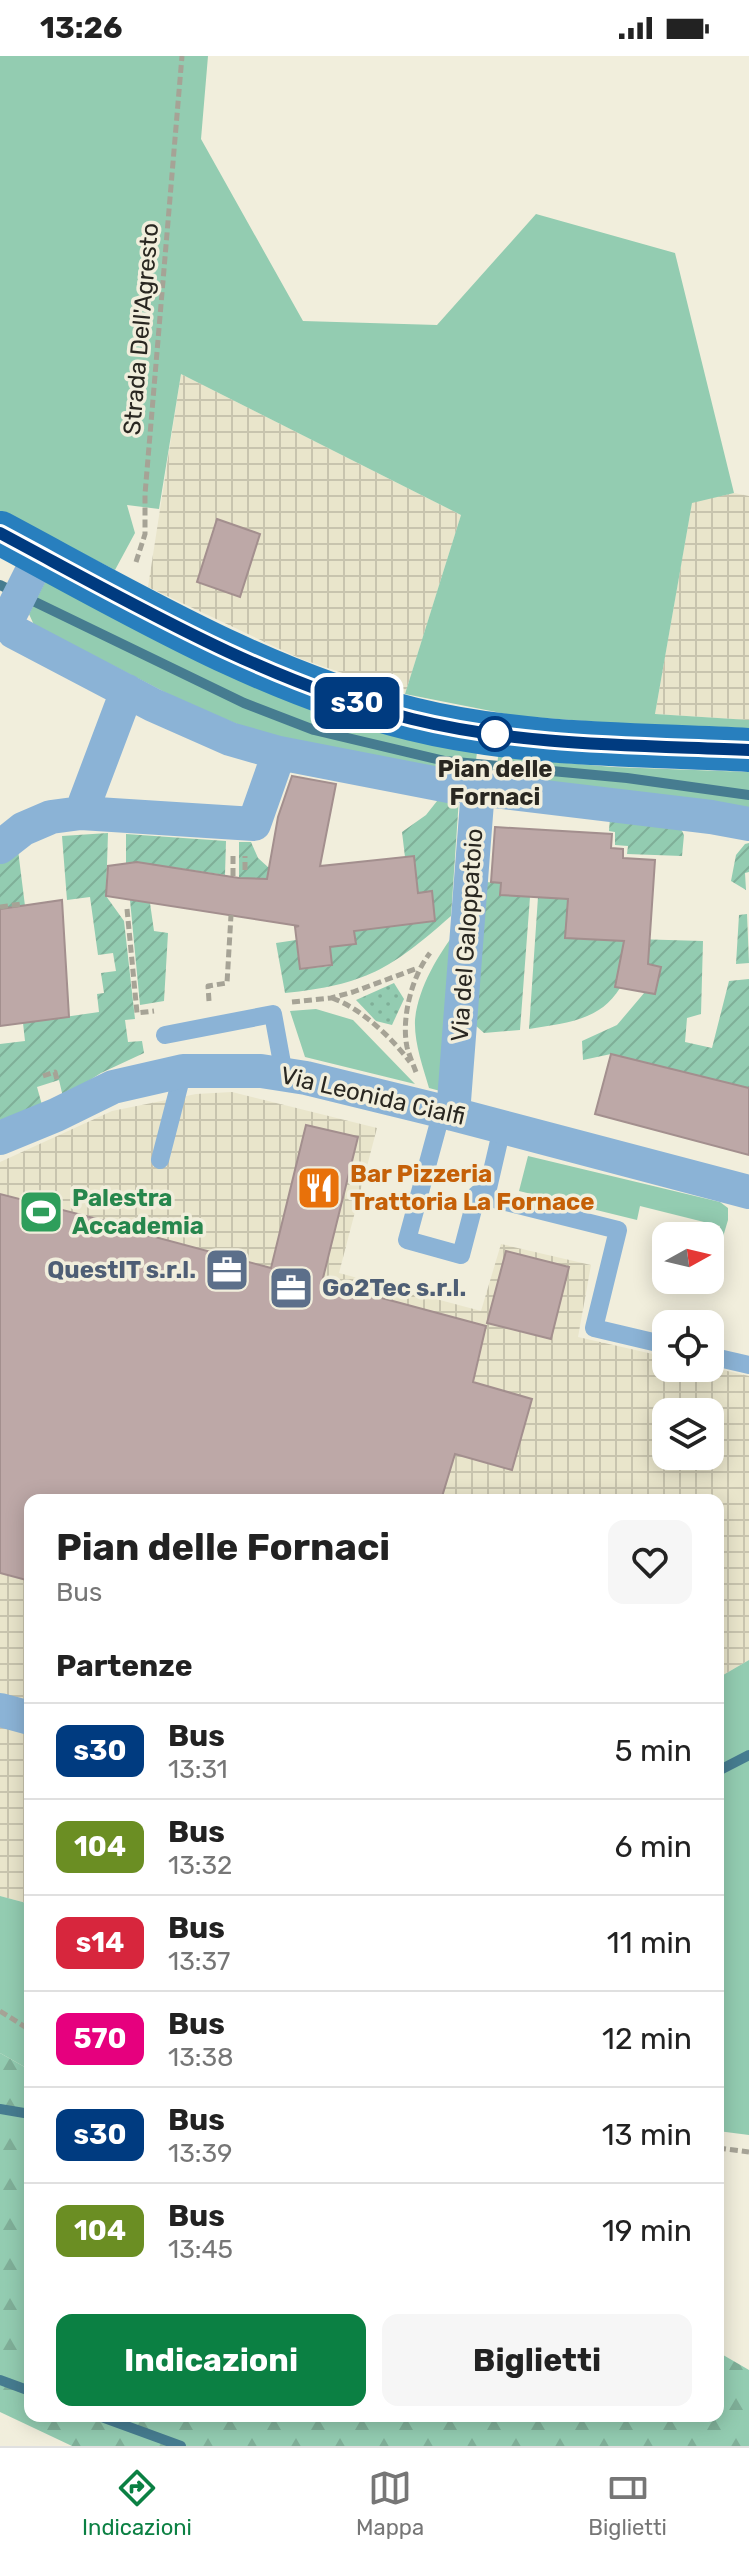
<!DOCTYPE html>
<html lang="it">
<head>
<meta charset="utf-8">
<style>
	body { margin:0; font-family:Rubik,sans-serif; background:#f6f6f6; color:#222; height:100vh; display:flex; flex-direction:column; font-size:30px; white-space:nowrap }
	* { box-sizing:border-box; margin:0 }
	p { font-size:26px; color:#767676 }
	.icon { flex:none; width:44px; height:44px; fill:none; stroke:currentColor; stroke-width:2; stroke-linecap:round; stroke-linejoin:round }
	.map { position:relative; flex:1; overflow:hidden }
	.drawer { position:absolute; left:24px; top:1438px; width:700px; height:928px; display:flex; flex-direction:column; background:#fff; border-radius:16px; box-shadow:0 4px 20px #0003 }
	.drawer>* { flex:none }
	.badge { padding:0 16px; border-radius:12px; font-size:28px; line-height:52px }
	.needle { width:52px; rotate:82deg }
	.tools { position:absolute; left:652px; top:1166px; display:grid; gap:16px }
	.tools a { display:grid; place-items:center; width:72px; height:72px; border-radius:16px; background:#fff; box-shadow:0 4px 20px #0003; font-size:40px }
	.map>.badge { position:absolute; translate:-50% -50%; box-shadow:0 0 0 4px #fff }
	h2 { padding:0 32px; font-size:30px; line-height:72px }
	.round { display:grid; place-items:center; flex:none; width:84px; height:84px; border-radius:16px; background:#f6f6f6 }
	.headline { display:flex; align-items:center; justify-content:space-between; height:136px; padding:0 32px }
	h1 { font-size:38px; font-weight:700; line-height:60px }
	.cta { display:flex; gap:16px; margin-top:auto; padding:16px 32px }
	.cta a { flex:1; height:92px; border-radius:16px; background:#0b8043; color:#fff; font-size:32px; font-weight:700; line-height:92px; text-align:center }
	.cta a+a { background:#f6f6f6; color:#222 }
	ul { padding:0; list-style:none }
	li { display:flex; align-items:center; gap:24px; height:96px; padding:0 32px; border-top:2px solid #e0e0e0 }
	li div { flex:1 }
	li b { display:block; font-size:30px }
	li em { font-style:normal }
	li .badge { min-width:88px; font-weight:700; text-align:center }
	.status { display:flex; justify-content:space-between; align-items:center; height:56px; padding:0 40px; background:#fff; direction:ltr }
	.status svg { height:22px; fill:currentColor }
	.menu { display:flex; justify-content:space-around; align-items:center; height:112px; border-top:2px solid #e0e0e0; background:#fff; font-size:22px; color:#767676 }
	.menu a { display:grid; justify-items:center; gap:4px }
	.menu .selected { color:#0b8043 }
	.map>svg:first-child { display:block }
	.industrial { fill:url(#industrial-grid); fill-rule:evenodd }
	.grass { fill:#93ccb1 }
	.forest { fill:url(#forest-firs) }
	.park { fill:url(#park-dots) }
	.garden { fill:url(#garden-furrows) }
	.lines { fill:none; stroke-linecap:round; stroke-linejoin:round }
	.stream { stroke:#467c90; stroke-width:10 }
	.building { fill:#bda8a7; stroke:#a38f8e; stroke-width:2 }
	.path { stroke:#a6a396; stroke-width:5; stroke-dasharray:8 4; stroke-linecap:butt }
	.service { stroke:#8bb3d6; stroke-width:18 }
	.minor { stroke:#8bb3d6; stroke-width:34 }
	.primary { stroke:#287fbe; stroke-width:44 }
	.line-casing { stroke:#fff; stroke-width:18 }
	.line { stroke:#003b80; stroke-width:12 }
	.stop-dot { fill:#fff; stroke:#003b80; stroke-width:4 }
	.labels { text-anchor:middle; stroke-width:7; stroke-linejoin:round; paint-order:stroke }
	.street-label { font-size:24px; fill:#292721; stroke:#f1eedc }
	.stop-label { font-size:24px; font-weight:bold; fill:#292721; stroke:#f1eedc }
	.food-label { font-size:24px; font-weight:bold; fill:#c56008; stroke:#f1eedc; text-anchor:start }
	.leisure-label { font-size:24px; font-weight:bold; fill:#27864d; stroke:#f1eedc; text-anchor:start }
	.service-label { font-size:24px; font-weight:bold; fill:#4e5e75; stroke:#f1eedc; text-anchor:end }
</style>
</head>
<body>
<div class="status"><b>13:26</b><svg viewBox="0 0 49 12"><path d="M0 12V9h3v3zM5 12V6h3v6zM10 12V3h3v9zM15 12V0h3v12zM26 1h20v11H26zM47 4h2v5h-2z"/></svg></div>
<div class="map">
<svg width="749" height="2390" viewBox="0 0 749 2390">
	<defs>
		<pattern id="industrial-grid" width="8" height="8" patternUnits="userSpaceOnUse" patternTransform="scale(2)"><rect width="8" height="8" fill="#e9e5cb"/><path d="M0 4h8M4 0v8" fill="none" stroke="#c8c4ae"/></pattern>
		<pattern id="forest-firs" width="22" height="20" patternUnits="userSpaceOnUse" patternTransform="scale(2)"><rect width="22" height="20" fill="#93ccb1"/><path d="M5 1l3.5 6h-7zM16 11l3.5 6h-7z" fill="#7faf98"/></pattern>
		<pattern id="park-dots" width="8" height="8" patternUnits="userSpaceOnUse" patternTransform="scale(2)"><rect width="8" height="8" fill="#93ccb1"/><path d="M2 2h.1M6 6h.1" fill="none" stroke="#7faf98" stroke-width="1.8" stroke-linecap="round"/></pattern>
		<pattern id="garden-furrows" width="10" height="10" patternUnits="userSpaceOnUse" patternTransform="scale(2)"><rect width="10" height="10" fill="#93ccb1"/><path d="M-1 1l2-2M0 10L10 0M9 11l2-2" fill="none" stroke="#7faf98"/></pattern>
	</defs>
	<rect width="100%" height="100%" fill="#f1eedc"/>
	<path class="industrial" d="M181,318L461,459L405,638L301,603L148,531Z
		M734,437L749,440V664L655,658L692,446Z
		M232,1036L377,1072L339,1217L481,1255L501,1188L591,1209L578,1281L666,1301V1312L710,1311L749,1320V1604L718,1622V1444H30V1848L0,1840V1106L112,1055L196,1038ZM666,1356H710V1400H666Z"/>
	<path class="grass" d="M0,0H208L201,83L303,265L437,269L536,158L675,197L734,437L692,447L655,658L749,664V677L517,660L405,638L461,459L181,318L159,453L127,449L135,477L115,514L0,455Z
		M46,524L477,696L474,722L256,676L182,645L34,569L29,558Z
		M498,701L613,711L749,716V756L496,725Z
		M457,874L444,1036L429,1032C423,1011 414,987 415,964C418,932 438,899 457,874Z
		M316,953L353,964L415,1028L305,1001L290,955Z
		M528,1100L720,1146L728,1152V1164L720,1191L714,1193L720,1170L640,1150L637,1164L519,1135Z
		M749,1604V2079L718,2075V1622Z
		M0,1840L30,1848V2014L0,1997Z"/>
	<path class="forest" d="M0,1997L30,2014V2360H718V2296L749,2314V2390H72L0,2356Z"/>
	<path class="park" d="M394,927L404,943L392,969L376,965L356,944Z"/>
	<path class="garden" d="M441,740L459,742L451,860C391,913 365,929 285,937L276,887L296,884L300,913L331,910L330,891L354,875L435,865L432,836L418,837L414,800L405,801L402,776L426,759Z
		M610,761L680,771L684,779L682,800L627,798L628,790L615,789V776L609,775Z
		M108,777L106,840L124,865L135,963L125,964L128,986L142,985L144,997L101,1017L63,1041L59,1024L37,1031L42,1049L0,1064V988L25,985L23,967L99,956L97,938L104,937L101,917L116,915L113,897L98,899L90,841L67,844L62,780Z
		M126,778L226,785L225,819L137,806L126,807Z
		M17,786L25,850L0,853V799Z
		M239,786H251L258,802L269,812L268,833L239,822Z
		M749,787V816L745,817L746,834L731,825L736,799L745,788Z
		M485,826L501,827V839L530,841L520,974L484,977L475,969Z
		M538,841L568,843L565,881L703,885L701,958L687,962L685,986L712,992L729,925L749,923V1032L611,998L583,1004L582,985L617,969L645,936L655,938L661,911L621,903L615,930L620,932C600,965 565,967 529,973Z
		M130,844L150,847L154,875L168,877L164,945L140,949Z
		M747,858L749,907L736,908L739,859Z"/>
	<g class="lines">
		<path class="stream" d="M0,529L244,647L314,674L445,705L627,722L749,739
			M718,1715L749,1699
			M0,2053L30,2058
			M0,2324L30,2335
			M99,2360L181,2390"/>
	</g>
	<path class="building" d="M217,463L260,478L240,541L197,526Z
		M292,720L336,728L320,810L414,800L418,837L432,835L435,865L354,875L356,888L330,891L332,909L300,913L295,871L299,870L106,840L108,810L137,806L239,822L267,823L278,761Z
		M495,771L612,778L611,792L623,793V802L655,804L648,908L661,911L655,938L615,931L624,885L565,882L568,843L500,839L501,827L491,826Z
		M62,844L69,961L0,970V853Z
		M611,998L749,1032V1099L595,1058Z
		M306,1069L358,1081L322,1226L486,1270L473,1326L532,1343L512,1414L455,1398L441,1444H30V1525L0,1517V1138L125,1170V1173L271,1212Z
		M506,1195L569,1211L551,1283L487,1267Z"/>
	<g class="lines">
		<path class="path" d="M136,506L145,478V438L182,0
			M245,814V800
			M233,820V800
			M0,851L21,848
			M127,853L137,957L154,955
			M332,942C362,953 391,981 410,1006
			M209,945L208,930L227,927L231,859
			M292,946L331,942L353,936L418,912
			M416,1016C413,1008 409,999 407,991C401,962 412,920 430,897
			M43,1020L55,1016L57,1024
			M0,1955L30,1974
			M718,2092L749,2096"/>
		<path class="service" d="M165,979L273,958L284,1018
			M442,1055L407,1184L461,1199L477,1138L486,1141L502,1072
			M160,1104L183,1015
			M486,1141L618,1174L594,1272L666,1289
			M710,1300L749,1309"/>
		<path class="minor" d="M40,499L9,561L8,567L14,576L153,649L230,683L279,697L454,731
			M81,757L127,635
			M0,791L23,773L51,761L81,757L254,768L279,697
			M453,1058L478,733L711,761L749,768
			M0,1082L56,1059L113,1031L183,1015H261L306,1022L453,1058L749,1136
			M0,1654L30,1662"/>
		<path class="primary" d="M0,477C133,548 265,627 412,663C521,690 637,688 749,694"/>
	</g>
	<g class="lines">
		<g class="line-casing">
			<path id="line" d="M0,477C133,548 265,626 412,663C521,690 637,689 749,694"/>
		</g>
		<use href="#line" class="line"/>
	</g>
	<defs>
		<g id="restaurant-square" transform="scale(2.3)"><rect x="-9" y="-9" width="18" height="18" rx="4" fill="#e8710a" stroke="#f1eedc"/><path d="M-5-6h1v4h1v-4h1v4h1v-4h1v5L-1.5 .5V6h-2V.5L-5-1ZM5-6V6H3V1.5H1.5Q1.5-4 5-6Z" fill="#fff"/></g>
		<g id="stadium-square" transform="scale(2.3)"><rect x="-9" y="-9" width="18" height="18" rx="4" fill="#2e9e5b" stroke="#f1eedc"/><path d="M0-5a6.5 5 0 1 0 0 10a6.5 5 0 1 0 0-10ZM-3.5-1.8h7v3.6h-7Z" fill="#fff"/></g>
		<g id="office-square" transform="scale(2.3)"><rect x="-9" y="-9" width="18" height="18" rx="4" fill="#5c6f8a" stroke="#f1eedc"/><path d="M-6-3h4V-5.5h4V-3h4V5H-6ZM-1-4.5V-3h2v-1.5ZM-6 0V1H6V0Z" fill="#fff"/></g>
	</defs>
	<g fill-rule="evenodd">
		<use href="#restaurant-square" x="319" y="1132"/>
		<use href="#stadium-square" x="41" y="1156"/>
		<use href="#office-square" x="227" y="1214"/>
		<use href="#office-square" x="291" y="1232"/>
	</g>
	<circle class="stop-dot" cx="495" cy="678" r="16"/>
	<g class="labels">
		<g class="street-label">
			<text transform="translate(141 273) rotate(-85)" y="8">Strada Dell'Agresto</text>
			<text transform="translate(467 879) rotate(-86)" y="8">Via del Galoppatoio</text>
			<text transform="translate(373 1040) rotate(13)" y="8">Via Leonida Cialfi</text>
		</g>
		<g class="stop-label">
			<text x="495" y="721">Pian delle<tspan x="495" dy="28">Fornaci</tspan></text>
		</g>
		<g class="food-label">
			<text x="350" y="1126">Bar Pizzeria<tspan x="350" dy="28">Trattoria La Fornace</tspan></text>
		</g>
		<g class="leisure-label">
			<text x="72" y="1150">Palestra<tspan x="72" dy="28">Accademia</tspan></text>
		</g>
		<g class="service-label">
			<text x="196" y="1222">QuestIT s.r.l.</text>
			<text x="322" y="1240" text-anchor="start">Go2Tec s.r.l.</text>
		</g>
	</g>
</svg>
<div class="tools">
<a><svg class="needle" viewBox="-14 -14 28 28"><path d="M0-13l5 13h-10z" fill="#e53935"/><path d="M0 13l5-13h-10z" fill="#767676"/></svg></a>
<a><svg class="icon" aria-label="locate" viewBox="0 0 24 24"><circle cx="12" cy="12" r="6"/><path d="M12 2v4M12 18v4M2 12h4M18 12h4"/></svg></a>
<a><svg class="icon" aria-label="layers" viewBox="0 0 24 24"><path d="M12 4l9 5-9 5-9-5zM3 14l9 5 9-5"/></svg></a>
</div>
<b class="badge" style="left:357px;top:647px;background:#003b80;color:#fff">s30</b>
<section class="drawer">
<div class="headline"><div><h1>Pian delle Fornaci</h1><p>Bus</p></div><a class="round"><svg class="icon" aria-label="heart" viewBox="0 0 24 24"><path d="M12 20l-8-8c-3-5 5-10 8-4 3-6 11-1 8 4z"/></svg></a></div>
<h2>Partenze</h2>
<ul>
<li><span class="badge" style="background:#003b80;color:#fff">s30</span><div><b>Bus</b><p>13:31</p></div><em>5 min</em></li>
<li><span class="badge" style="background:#6b8e23;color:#fff">104</span><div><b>Bus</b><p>13:32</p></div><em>6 min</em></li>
<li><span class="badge" style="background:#d7263d;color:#fff">s14</span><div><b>Bus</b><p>13:37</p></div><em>11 min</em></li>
<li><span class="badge" style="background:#e6007e;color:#fff">570</span><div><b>Bus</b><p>13:38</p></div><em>12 min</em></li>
<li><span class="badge" style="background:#003b80;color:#fff">s30</span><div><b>Bus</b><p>13:39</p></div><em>13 min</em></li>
<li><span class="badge" style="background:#6b8e23;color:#fff">104</span><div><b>Bus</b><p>13:45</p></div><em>19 min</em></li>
</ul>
<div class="cta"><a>Indicazioni</a><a>Biglietti</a></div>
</section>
</div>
<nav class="menu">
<a class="selected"><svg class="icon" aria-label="directions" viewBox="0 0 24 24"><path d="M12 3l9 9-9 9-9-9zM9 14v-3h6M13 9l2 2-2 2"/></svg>Indicazioni</a>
<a><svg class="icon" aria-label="map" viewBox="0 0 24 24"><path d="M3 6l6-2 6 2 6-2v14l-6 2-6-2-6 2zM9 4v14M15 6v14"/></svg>Mappa</a>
<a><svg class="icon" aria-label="tickets" viewBox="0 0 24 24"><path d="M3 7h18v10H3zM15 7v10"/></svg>Biglietti</a>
</nav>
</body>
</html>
